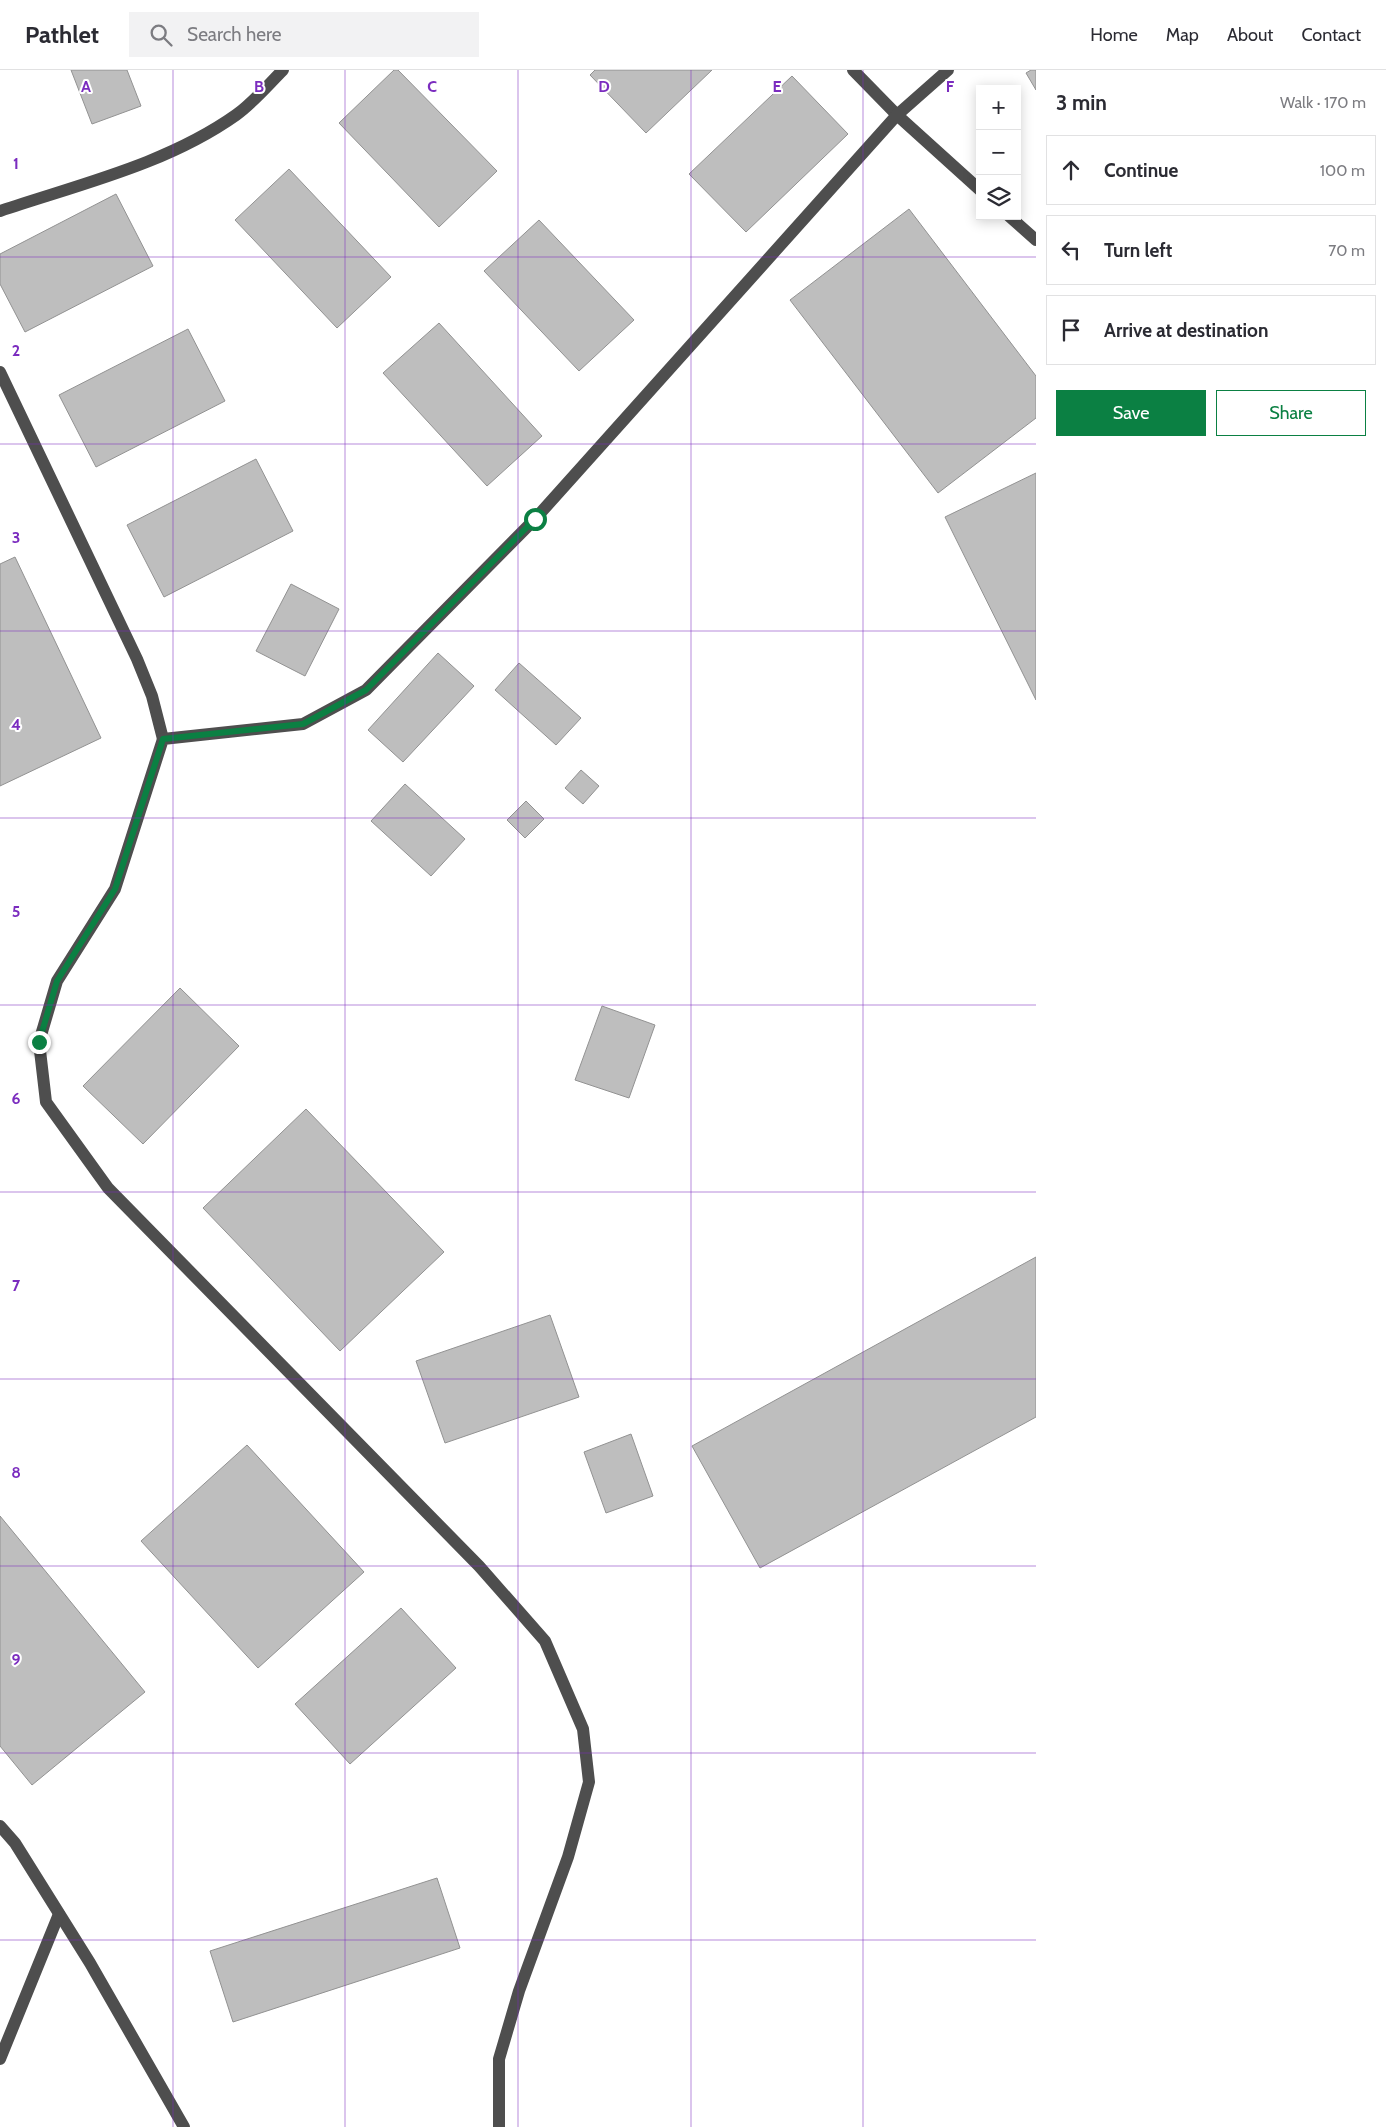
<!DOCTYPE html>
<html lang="en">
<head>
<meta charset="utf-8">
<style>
  body { margin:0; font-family:Cabin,sans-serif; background:#f2f2f3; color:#2b2b33 }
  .controls { position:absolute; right:15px; top:15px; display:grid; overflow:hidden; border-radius:0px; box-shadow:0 2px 12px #0003 }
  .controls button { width:45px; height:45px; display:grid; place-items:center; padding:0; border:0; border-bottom:1px solid #e1e1e2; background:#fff; color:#2b2b33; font:25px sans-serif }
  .stop { position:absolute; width:15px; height:15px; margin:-11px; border:4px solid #0b8043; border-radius:50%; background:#fff }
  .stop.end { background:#0b8043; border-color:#fff; box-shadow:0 1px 5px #0008 }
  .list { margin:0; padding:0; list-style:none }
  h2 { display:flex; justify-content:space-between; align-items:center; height:65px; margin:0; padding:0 20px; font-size:21px }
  h2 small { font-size:16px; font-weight:400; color:#7c7c81 }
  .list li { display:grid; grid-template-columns:32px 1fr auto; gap:15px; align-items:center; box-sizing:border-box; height:70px; margin:0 10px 10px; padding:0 10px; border:1px solid #e1e1e2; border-radius:0px }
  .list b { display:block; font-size:19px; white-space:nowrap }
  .list em { font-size:16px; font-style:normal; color:#7c7c81 }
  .actions { display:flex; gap:10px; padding:15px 20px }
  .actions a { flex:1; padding:11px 0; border:1px solid #0b8043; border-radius:0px; text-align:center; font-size:18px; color:#0b8043 }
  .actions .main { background:#0b8043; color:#fff }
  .icon { flex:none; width:28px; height:28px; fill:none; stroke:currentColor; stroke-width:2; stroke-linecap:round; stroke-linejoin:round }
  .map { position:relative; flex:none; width:1036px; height:2057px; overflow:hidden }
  header { display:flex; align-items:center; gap:30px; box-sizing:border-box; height:70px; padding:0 25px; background:#fff; border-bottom:1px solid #e1e1e2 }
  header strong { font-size:24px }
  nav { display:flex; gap:28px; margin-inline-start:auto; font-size:18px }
  .search { width:350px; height:45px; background:#f2f2f3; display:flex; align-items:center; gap:12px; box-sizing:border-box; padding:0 18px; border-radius:0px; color:#7c7c81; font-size:19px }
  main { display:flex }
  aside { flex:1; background:#fff }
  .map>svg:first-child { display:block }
  .building { fill:#bebebe; stroke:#929292 }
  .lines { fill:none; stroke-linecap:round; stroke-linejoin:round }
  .minor { stroke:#4e4e4e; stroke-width:12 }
  .route { stroke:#0b8043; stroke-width:6 }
  .grid { fill:none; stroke:#7b2cbf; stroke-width:1; stroke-opacity:0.55 }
  .grid-label { font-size:16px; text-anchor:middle; font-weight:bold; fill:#7b2cbf; stroke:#fff; stroke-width:4; stroke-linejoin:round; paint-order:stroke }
</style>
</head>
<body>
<header>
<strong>Pathlet</strong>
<div class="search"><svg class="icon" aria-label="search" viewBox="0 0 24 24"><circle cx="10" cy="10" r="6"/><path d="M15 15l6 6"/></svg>Search here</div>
<nav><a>Home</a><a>Map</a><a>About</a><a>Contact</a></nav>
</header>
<main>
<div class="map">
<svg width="1036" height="2057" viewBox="0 0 1036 2057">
  <rect width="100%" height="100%" fill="#fff"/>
  <g class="building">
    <polygon points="71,0 127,0 141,36 92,54"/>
    <polygon points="394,0 398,0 497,101 439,157 339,53"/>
    <polygon points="595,0 712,0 646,63 590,5"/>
    <polygon points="1031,0 1036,0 1036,20 1026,3"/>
    <polygon points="792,6 848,64 746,162 689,104"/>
    <polygon points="289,99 391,207 337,258 235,150"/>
    <polygon points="116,124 153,196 25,262 0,214 0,184"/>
    <polygon points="909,139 1036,306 1036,348 938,423 790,230"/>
    <polygon points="539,150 634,250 579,301 484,201"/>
    <polygon points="439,253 542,366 487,416 383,303"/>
    <polygon points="188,259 225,331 96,397 59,325"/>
    <polygon points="256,389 293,461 164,527 127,455"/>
    <polygon points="1036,403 1036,630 945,447"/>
    <polygon points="15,487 101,668 0,716 0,494"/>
    <polygon points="291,514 339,539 305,606 256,581"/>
    <polygon points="438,583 474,616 403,692 368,660"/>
    <polygon points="519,593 581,648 556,675 495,620"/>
    <polygon points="581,700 599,716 583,734 565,718"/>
    <polygon points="405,714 465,769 431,806 371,751"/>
    <polygon points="526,731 544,749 525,768 507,750"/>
    <polygon points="180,918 239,976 143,1074 83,1016"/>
    <polygon points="602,936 655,955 629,1028 575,1010"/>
    <polygon points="306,1039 444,1182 340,1281 203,1138"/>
    <polygon points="1036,1187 1036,1347 760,1498 692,1376"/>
    <polygon points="550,1245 579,1327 445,1373 416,1291"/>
    <polygon points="631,1364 653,1426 606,1443 584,1382"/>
    <polygon points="247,1375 364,1502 258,1598 141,1471"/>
    <polygon points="0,1446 145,1622 32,1715 0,1676"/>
    <polygon points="401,1538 456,1598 350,1694 295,1634"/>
    <polygon points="437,1808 460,1878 233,1952 210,1881"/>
  </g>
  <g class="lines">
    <g class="minor">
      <polyline points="853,0 897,45 980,120"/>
      <path d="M0,141C80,114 167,94 236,45C253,33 268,15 283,0"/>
      <polyline points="1009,146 1036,170"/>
      <polyline points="0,302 137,589 152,626 163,669"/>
      <polyline points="0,1756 15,1773 90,1893 184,2057"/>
      <polyline points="0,1989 59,1844"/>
      <polyline points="499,2057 499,1989 519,1921 568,1787 589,1712 583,1659 545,1571 479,1496 108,1118 46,1032 39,972 57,911 115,819 163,669 303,654 366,620 535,449 897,45 948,0"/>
    </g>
  </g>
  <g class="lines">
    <polyline class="route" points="39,972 57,911 115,819 163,669 303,654 366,620 535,449"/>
  </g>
  <path class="grid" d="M173,0V2057M345,0V2057M518,0V2057M691,0V2057M863,0V2057M0,187H1036M0,374H1036M0,561H1036M0,748H1036M0,935H1036M0,1122H1036M0,1309H1036M0,1496H1036M0,1683H1036M0,1870H1036"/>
  <g class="grid-label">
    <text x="86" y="22">A</text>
    <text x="259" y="22">B</text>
    <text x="432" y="22">C</text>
    <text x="604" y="22">D</text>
    <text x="777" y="22">E</text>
    <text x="950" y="22">F</text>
    <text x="16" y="99">1</text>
    <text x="16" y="286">2</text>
    <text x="16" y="473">3</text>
    <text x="16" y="660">4</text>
    <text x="16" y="847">5</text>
    <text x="16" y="1034">6</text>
    <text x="16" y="1221">7</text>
    <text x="16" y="1408">8</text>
    <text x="16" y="1595">9</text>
  </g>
</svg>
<div class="controls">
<button>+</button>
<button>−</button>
<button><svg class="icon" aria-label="layers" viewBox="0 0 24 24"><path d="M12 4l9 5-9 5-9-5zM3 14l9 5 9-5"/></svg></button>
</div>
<div class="stop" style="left:535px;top:449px"></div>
<div class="stop end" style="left:39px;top:972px"></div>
</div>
<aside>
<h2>3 min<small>Walk · 170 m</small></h2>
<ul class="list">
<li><svg class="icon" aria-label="ahead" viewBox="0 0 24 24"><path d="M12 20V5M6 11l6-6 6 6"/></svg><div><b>Continue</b></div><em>100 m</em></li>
<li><svg class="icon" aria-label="left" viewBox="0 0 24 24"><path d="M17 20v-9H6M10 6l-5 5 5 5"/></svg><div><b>Turn left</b></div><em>70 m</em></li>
<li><svg class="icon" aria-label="arrive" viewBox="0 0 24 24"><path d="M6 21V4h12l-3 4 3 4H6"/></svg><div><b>Arrive at destination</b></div></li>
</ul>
<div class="actions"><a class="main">Save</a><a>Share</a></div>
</aside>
</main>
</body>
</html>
